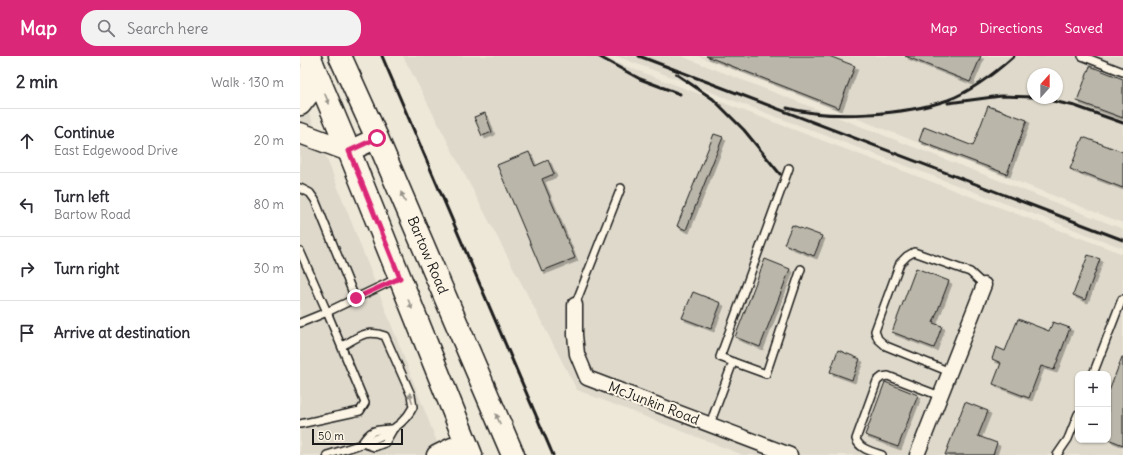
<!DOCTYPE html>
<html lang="en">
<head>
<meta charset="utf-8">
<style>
  body { margin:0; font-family:Delius,sans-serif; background:#f2f2f3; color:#2b2b33 }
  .controls { position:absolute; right:12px; bottom:12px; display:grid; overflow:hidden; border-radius:8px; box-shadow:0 1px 3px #0004 }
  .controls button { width:36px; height:36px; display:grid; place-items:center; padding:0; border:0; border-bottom:1px solid #e1e1e2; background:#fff; color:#2b2b33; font:20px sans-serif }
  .compass { position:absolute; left:727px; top:12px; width:36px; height:36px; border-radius:50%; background:#fff; box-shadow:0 1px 3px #0004; rotate:21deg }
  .scale { position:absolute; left:12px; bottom:10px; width:91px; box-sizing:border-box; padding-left:4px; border:2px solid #1c1c1c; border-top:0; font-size:11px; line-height:14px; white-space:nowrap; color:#1c1c1c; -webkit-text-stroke:3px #fcf5e5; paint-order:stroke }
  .stop { position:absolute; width:12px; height:12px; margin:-9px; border:3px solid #db2777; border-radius:50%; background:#fff }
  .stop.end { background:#db2777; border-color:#fff; box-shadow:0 1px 4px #0008 }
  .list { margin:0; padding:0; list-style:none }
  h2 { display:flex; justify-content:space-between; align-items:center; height:52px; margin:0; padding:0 16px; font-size:17px }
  h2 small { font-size:13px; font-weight:400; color:#7c7c81 }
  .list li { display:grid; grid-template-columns:26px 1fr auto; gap:12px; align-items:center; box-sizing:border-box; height:64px; padding:0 16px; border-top:1px solid #e1e1e2 }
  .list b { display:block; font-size:15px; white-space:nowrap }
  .list p { margin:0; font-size:13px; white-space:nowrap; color:#7c7c81 }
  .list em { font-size:13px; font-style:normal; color:#7c7c81 }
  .icon { flex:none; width:22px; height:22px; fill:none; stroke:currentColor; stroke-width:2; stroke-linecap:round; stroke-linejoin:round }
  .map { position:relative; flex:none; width:823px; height:399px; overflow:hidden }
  header { display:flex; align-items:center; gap:24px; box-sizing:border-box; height:56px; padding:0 20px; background:#db2777; color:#fff }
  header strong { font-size:19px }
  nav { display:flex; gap:22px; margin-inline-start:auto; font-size:14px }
  .search { width:280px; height:36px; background:#f2f2f3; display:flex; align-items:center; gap:10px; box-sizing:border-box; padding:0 14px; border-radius:16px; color:#7c7c81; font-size:15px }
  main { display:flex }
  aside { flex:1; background:#fff }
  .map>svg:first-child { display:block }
  .built { fill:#ded9cb; fill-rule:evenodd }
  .building { fill:#bab6aa; stroke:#1c1c1c; filter:url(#shadow) }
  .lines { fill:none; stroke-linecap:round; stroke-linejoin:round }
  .service-casing { stroke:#1c1c1c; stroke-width:10 }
  .minor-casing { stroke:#1c1c1c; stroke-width:17 }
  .tertiary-casing { stroke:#1c1c1c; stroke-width:21 }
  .secondary-casing { stroke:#1c1c1c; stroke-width:23 }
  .primary-casing { stroke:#1c1c1c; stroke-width:25 }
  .service { stroke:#fcf5e5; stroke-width:7 }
  .minor { stroke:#fcf5e5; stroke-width:14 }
  .tertiary { stroke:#fcf5e5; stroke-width:18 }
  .secondary { stroke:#fcf5e5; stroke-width:20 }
  .primary { stroke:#fcf5e5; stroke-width:22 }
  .rail { stroke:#1c1c1c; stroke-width:3 }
  .oneway { fill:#97938b }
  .route { stroke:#db2777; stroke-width:5 }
  .labels { text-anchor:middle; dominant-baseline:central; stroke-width:4; stroke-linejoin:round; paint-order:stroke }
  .street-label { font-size:14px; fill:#1c1c1c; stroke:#fcf5e5 }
</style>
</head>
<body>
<header>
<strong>Map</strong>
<div class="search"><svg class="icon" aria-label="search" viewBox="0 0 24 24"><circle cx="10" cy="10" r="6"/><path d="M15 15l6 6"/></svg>Search here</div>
<nav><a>Map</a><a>Directions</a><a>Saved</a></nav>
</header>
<main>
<aside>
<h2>2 min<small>Walk · 130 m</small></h2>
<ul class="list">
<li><svg class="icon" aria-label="ahead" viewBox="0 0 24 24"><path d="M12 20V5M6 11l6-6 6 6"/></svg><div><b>Continue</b><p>East Edgewood Drive</p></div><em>20 m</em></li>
<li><svg class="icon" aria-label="left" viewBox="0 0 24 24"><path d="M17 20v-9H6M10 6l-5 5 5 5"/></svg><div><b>Turn left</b><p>Bartow Road</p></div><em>80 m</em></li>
<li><svg class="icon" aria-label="right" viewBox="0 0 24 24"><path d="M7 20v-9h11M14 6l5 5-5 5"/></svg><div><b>Turn right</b></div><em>30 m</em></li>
<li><svg class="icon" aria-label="arrive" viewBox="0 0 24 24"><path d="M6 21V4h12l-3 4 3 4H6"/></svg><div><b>Arrive at destination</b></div></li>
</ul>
</aside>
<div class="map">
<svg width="823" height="399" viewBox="0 0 823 399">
  <defs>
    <filter id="shadow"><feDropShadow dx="3" dy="3" stdDeviation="0" flood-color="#0004"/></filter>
  </defs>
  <rect width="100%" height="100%" fill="#eee8d9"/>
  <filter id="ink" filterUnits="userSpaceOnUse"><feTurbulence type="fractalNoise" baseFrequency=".025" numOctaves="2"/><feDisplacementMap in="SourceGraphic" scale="8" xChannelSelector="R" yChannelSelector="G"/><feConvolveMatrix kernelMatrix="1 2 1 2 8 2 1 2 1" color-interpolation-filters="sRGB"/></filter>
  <g filter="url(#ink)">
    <g class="built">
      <path d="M103,0H299L823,198V399H443L277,334ZM778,318H808V384H778Z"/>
      <polygon points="316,0 381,0 823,173 823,192"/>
      <path d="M398,0H823V167ZM733,18H757V42H733Z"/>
      <polygon points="0,34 142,399 0,399"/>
    </g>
    <g class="building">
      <polygon points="406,0 529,0 555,10 539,52"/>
      <polygon points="605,0 681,0 670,26"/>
      <polygon points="790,10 823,23 823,62 777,45"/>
      <polygon points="688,50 727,64 707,118 619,85 624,71 673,90"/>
      <polygon points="185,57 192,76 182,80 174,61"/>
      <polygon points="414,78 423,81 386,174 377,170"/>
      <polygon points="783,81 823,96 823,132 784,117 783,118 770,113"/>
      <polygon points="229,96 235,110 248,104 254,118 242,123 275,202 242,215 197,109"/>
      <polygon points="492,169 522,180 514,200 484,188"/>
      <polygon points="788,199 800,203 785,244 773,239"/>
      <polygon points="465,203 490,213 460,291 435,281"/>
      <polygon points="616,212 649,225 633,267 642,270 634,292 592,276"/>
      <polygon points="393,236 421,247 411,273 382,262"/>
      <polygon points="718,263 749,275 753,266 770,272 754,314 741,310 729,342 693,328 701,307 692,303 696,291 705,295"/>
      <polygon points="538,294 560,303 552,324 530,316"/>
      <polygon points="822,301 823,301 823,389 808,383 808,338"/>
      <polygon points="585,326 618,339 598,391 565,379"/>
      <polygon points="665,346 688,355 678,380 697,387 693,399 645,399"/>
    </g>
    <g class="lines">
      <defs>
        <g id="service">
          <polyline points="782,0 823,16"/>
          <polyline points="0,132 10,137 15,144 55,242"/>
          <polyline points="0,195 27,256 98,222"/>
          <polyline points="275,249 321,132"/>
          <polyline points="0,267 27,256 65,347 60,355 0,368"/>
          <polyline points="433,306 466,318 501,213"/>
          <polyline points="650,316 586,290 578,283 575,275 600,207 607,200 614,196 670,216 684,229"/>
          <polyline points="793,318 822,243"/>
          <polyline points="410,368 433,306 420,301 489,112"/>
          <polyline points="62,387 74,391 85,387 92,375"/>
          <path d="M62,387C71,373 75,374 91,373"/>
          <path d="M27,399C57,389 98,381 113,351L111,339L85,280C65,273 59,281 42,290"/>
          <path d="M582,399C573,396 559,393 556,383L577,325L582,321L588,320L640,340"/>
          <polyline points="757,399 768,383 778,358"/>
        </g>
        <g id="minor">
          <polyline points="275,249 275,279 277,298 287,322 490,399"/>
          <polyline points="617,399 684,229"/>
        </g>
        <polyline id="tertiary" points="136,399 152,391 168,392"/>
        <polyline id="secondary" points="0,77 49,95 77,82"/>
        <g id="primary">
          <polyline points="9,0 49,95 171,399"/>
          <polyline points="40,0 77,82 213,399"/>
          <polyline points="0,48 7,39 12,7"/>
        </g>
      </defs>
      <use href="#service" class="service-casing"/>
      <use href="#minor" class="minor-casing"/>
      <use href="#tertiary" class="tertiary-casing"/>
      <use href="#secondary" class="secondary-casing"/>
      <use href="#primary" class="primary-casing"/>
      <use href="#service" class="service"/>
      <use href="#minor" class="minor"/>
      <use href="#tertiary" class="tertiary"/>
      <use href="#secondary" class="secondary"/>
      <use href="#primary" class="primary"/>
      <g class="rail">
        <polyline points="82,0 253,399"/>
        <polyline points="298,0 340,23 380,38"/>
        <polyline points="339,0 823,184"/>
        <polyline points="376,18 413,43 444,74 480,118"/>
        <polyline points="739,42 775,50 823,67"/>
        <polyline points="648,47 701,40 733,41"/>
        <path d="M487,52C531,64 605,59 648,44C672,35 695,17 714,0"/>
      </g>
    </g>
    <defs><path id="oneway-solid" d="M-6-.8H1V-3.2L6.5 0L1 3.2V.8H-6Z"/></defs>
    <g class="oneway">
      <use href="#oneway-solid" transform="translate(27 43) rotate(67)"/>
      <use href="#oneway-solid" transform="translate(103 141) rotate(-113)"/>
      <use href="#oneway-solid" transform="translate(110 248) rotate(68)"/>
      <use href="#oneway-solid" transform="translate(111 342) rotate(-105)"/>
      <use href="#oneway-solid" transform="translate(198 363) rotate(-113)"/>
    </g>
  </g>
  <g class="lines" filter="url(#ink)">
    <polyline class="route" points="56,242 100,222 49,95 77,82"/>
  </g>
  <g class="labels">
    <g class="street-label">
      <text transform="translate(128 199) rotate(67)">Bartow Road</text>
      <text transform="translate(354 347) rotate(21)">McJunkin Road</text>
    </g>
  </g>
</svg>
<div class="controls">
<button>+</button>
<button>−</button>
</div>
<svg class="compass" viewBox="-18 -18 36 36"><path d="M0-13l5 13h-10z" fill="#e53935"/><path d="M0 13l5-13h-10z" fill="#7c7c81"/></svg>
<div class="scale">50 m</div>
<div class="stop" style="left:77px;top:82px"></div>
<div class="stop end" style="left:56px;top:242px"></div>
</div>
</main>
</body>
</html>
